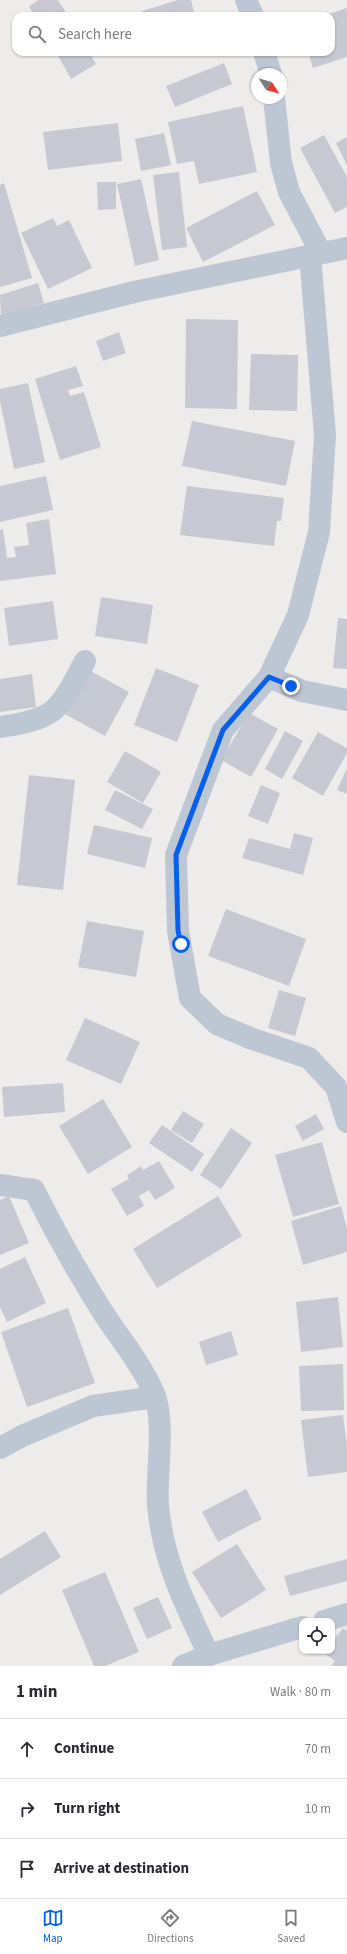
<!DOCTYPE html>
<html lang="en">
<head>
<meta charset="utf-8">
<style>
  body { margin:0; font-family:"Source Sans 3",sans-serif; background:#f7f7f7; color:#2b2b33 }
  .controls { position:absolute; right:12px; bottom:12px; display:grid; overflow:hidden; border-radius:8px; box-shadow:0 1px 3px #0004 }
  .controls button { width:36px; height:36px; display:grid; place-items:center; padding:0; border:0; border-bottom:1px solid #e1e1e2; background:#fff; color:#2b2b33; font:20px sans-serif }
  .compass { position:absolute; left:251px; top:68px; width:36px; height:36px; border-radius:50%; background:#fff; box-shadow:0 1px 3px #0004; rotate:126deg }
  .stop { position:absolute; width:12px; height:12px; margin:-9px; border:3px solid #0660ed; border-radius:50%; background:#fff }
  .stop.end { background:#0660ed; border-color:#fff; box-shadow:0 1px 4px #0008 }
  .list { margin:0; padding:0; list-style:none }
  h2 { display:flex; justify-content:space-between; align-items:center; height:52px; margin:0; padding:0 16px; font-size:17px }
  h2 small { font-size:13px; font-weight:400; color:#7c7c81 }
  .list li { display:grid; grid-template-columns:26px 1fr auto; gap:12px; align-items:center; box-sizing:border-box; height:60px; padding:0 16px; border-top:1px solid #e1e1e2 }
  .list b { display:block; font-size:15px; white-space:nowrap }
  .list em { font-size:13px; font-style:normal; color:#7c7c81 }
  .icon { flex:none; width:22px; height:22px; fill:none; stroke:currentColor; stroke-width:2; stroke-linecap:round; stroke-linejoin:round }
  .map { position:relative; flex:none; width:347px; height:1666px; overflow:hidden }
  .search { position:absolute; background:#fff; box-shadow:0 1px 3px #0004; left:12px; right:12px; top:12px; height:44px; display:flex; align-items:center; gap:10px; box-sizing:border-box; padding:0 14px; border-radius:12px; color:#7c7c81; font-size:15px }
  .sheet { height:232px; background:#fff }
  nav { display:flex; justify-content:space-around; align-items:center; box-sizing:border-box; height:56px; border-top:1px solid #e1e1e2; background:#fff; font-size:11px; color:#7c7c81 }
  nav a { display:grid; justify-items:center; gap:2px }
  nav .on { color:#0660ed }
  .map>svg:first-child { display:block }
  .building { fill:#c6c9d2 }
  .lines { fill:none; stroke-linecap:round; stroke-linejoin:round }
  .minor { stroke:#bcc7d3; stroke-width:22 }
  .route { stroke:#0660ed; stroke-width:5 }
</style>
</head>
<body>
<div class="map">
<svg width="347" height="1666" viewBox="0 0 347 1666">
  <rect width="100%" height="100%" fill="#eeebeb"/>
  <g class="building">
    <polygon points="39,0 58,0 68,16 34,16 29,6"/>
    <polygon points="178,0 191,0 195,16 126,16"/>
    <polygon points="347,8 347,57 313,68 308,52 331,52 331,16 323,16"/>
    <polygon points="56,52 89,52 96,64 71,79"/>
    <polygon points="224,63 232,84 175,107 166,86"/>
    <polygon points="243,106 257,172 199,184 194,161 177,164 168,122"/>
    <polygon points="118,123 122,161 48,170 43,132"/>
    <polygon points="164,133 171,165 141,171 135,139"/>
    <polygon points="324,135 347,177 347,207 335,213 300,148"/>
    <polygon points="347,137 347,165 336,143"/>
    <polygon points="179,172 187,247 162,250 153,175"/>
    <polygon points="141,179 159,260 135,266 117,184"/>
    <polygon points="97,182 116,182 116,209 98,210"/>
    <polygon points="4,183 32,278 0,287 0,185"/>
    <polygon points="257,191 275,225 203,262 186,228"/>
    <polygon points="53,218 57,226 69,220 92,268 48,289 21,233"/>
    <polygon points="38,283 44,303 1,316 0,295"/>
    <polygon points="186,319 238,320 237,409 185,408"/>
    <polygon points="119,332 126,353 103,361 96,341"/>
    <polygon points="251,354 298,355 297,411 249,410"/>
    <polygon points="76,366 83,386 68,390 70,396 84,392 101,447 60,460 35,379"/>
    <polygon points="28,383 45,462 14,469 0,401 0,389"/>
    <polygon points="192,421 295,441 286,486 182,466"/>
    <polygon points="46,476 53,510 0,522 0,486"/>
    <polygon points="187,486 284,498 281,521 277,521 274,546 180,535"/>
    <polygon points="49,519 56,574 0,581 0,530 3,529 7,558 16,557 14,547 29,545 26,523"/>
    <polygon points="101,597 153,605 147,644 95,636"/>
    <polygon points="53,601 58,639 9,646 4,608"/>
    <polygon points="338,618 347,619 347,669 333,668"/>
    <polygon points="156,668 199,685 177,742 134,725"/>
    <polygon points="87,669 129,692 105,736 63,713"/>
    <polygon points="32,674 36,707 0,712 0,679"/>
    <polygon points="249,713 278,729 251,777 221,760"/>
    <polygon points="285,731 303,741 282,779 265,769"/>
    <polygon points="318,732 347,748 347,753 323,796 292,778"/>
    <polygon points="125,751 161,772 143,803 107,782"/>
    <polygon points="347,768 347,794 337,790"/>
    <polygon points="29,775 75,780 63,890 17,885"/>
    <polygon points="261,785 280,793 268,824 248,816"/>
    <polygon points="115,790 153,809 142,829 105,810"/>
    <polygon points="94,825 152,838 145,868 87,854"/>
    <polygon points="294,833 313,838 303,875 242,858 249,838 290,849"/>
    <polygon points="226,909 306,939 289,986 208,956"/>
    <polygon points="87,921 144,931 136,977 78,967"/>
    <polygon points="279,990 306,998 295,1036 268,1028"/>
    <polygon points="85,1018 140,1042 121,1084 66,1060"/>
    <polygon points="63,1083 65,1112 4,1117 2,1087"/>
    <polygon points="103,1099 132,1147 88,1174 59,1126"/>
    <polygon points="183,1111 204,1124 192,1143 171,1130"/>
    <polygon points="316,1114 324,1129 303,1141 295,1126"/>
    <polygon points="162,1125 204,1154 192,1172 149,1143"/>
    <polygon points="231,1128 252,1143 221,1189 200,1175"/>
    <polygon points="322,1142 339,1204 293,1217 275,1155"/>
    <polygon points="159,1161 175,1188 155,1200 149,1190 139,1196 144,1206 127,1216 111,1189 129,1179 127,1175 141,1166 143,1170"/>
    <polygon points="9,1196 29,1243 0,1255 0,1200"/>
    <polygon points="218,1196 242,1236 157,1288 133,1249"/>
    <polygon points="341,1206 347,1229 347,1252 303,1265 291,1221"/>
    <polygon points="25,1257 46,1303 7,1322 0,1307 0,1269"/>
    <polygon points="338,1297 343,1347 301,1352 296,1302"/>
    <polygon points="68,1308 95,1383 27,1407 1,1332"/>
    <polygon points="231,1331 238,1355 206,1365 199,1342"/>
    <polygon points="343,1364 344,1410 301,1411 299,1366"/>
    <polygon points="343,1415 347,1447 347,1472 308,1477 301,1420"/>
    <polygon points="246,1489 262,1519 218,1542 202,1512"/>
    <polygon points="45,1531 61,1557 0,1595 0,1559"/>
    <polygon points="237,1544 266,1590 221,1618 192,1572"/>
    <polygon points="347,1559 347,1581 290,1596 284,1576"/>
    <polygon points="105,1572 139,1652 105,1666 94,1666 62,1590"/>
    <polygon points="158,1597 172,1628 147,1639 133,1608"/>
    <polygon points="343,1628 347,1631 347,1666 331,1666 335,1661 324,1653 325,1651 332,1651 332,1642"/>
  </g>
  <g class="lines">
    <g class="minor">
      <polyline points="246,0 253,16"/>
      <polyline points="264,52 271,74"/>
      <polyline points="274,98 281,163 289,192 321,253"/>
      <polyline points="310,255 325,435 319,532 298,615 269,677 223,730 176,855 178,931 190,998 217,1024 250,1038 309,1058 336,1087 347,1122"/>
      <polyline points="0,326 134,292 347,248"/>
      <polyline points="269,677 302,691 347,700"/>
      <path d="M0,727C14,725 36,721 48,714C64,705 76,677 85,661"/>
      <path d="M0,1185L34,1190C56,1234 78,1273 104,1314C121,1340 143,1366 155,1396C165,1425 156,1473 158,1504C162,1559 186,1607 209,1655"/>
      <polyline points="0,1448 22,1436 93,1406 155,1397"/>
      <polyline points="324,1621 347,1614"/>
      <polyline points="183,1666 209,1655 302,1627"/>
    </g>
  </g>
  <g class="lines">
    <polyline class="route" points="181,944 178,931 176,855 223,730 269,677 291,686"/>
  </g>
</svg>
<div class="controls">
<button><svg class="icon" aria-label="locate" viewBox="0 0 24 24"><circle cx="12" cy="12" r="6"/><path d="M12 2v4M12 18v4M2 12h4M18 12h4"/></svg></button>
</div>
<svg class="compass" viewBox="-18 -18 36 36"><path d="M0-13l5 13h-10z" fill="#e53935"/><path d="M0 13l5-13h-10z" fill="#7c7c81"/></svg>
<div class="stop" style="left:181px;top:944px"></div>
<div class="stop end" style="left:291px;top:686px"></div>
<div class="search"><svg class="icon" aria-label="search" viewBox="0 0 24 24"><circle cx="10" cy="10" r="6"/><path d="M15 15l6 6"/></svg>Search here</div>
</div>
<section class="sheet">
<h2>1 min<small>Walk · 80 m</small></h2>
<ul class="list">
<li><svg class="icon" aria-label="ahead" viewBox="0 0 24 24"><path d="M12 20V5M6 11l6-6 6 6"/></svg><div><b>Continue</b></div><em>70 m</em></li>
<li><svg class="icon" aria-label="right" viewBox="0 0 24 24"><path d="M7 20v-9h11M14 6l5 5-5 5"/></svg><div><b>Turn right</b></div><em>10 m</em></li>
<li><svg class="icon" aria-label="arrive" viewBox="0 0 24 24"><path d="M6 21V4h12l-3 4 3 4H6"/></svg><div><b>Arrive at destination</b></div></li>
</ul>
</section>
<nav>
<a class="on"><svg class="icon" aria-label="map" viewBox="0 0 24 24"><path d="M3 6l6-2 6 2 6-2v14l-6 2-6-2-6 2zM9 4v14M15 6v14"/></svg>Map</a>
<a><svg class="icon" aria-label="directions" viewBox="0 0 24 24"><path d="M12 3l9 9-9 9-9-9zM9 14v-3h6M13 9l2 2-2 2"/></svg>Directions</a>
<a><svg class="icon" aria-label="saved" viewBox="0 0 24 24"><path d="M7 4h10v16l-5-4-5 4z"/></svg>Saved</a>
</nav>
</body>
</html>
